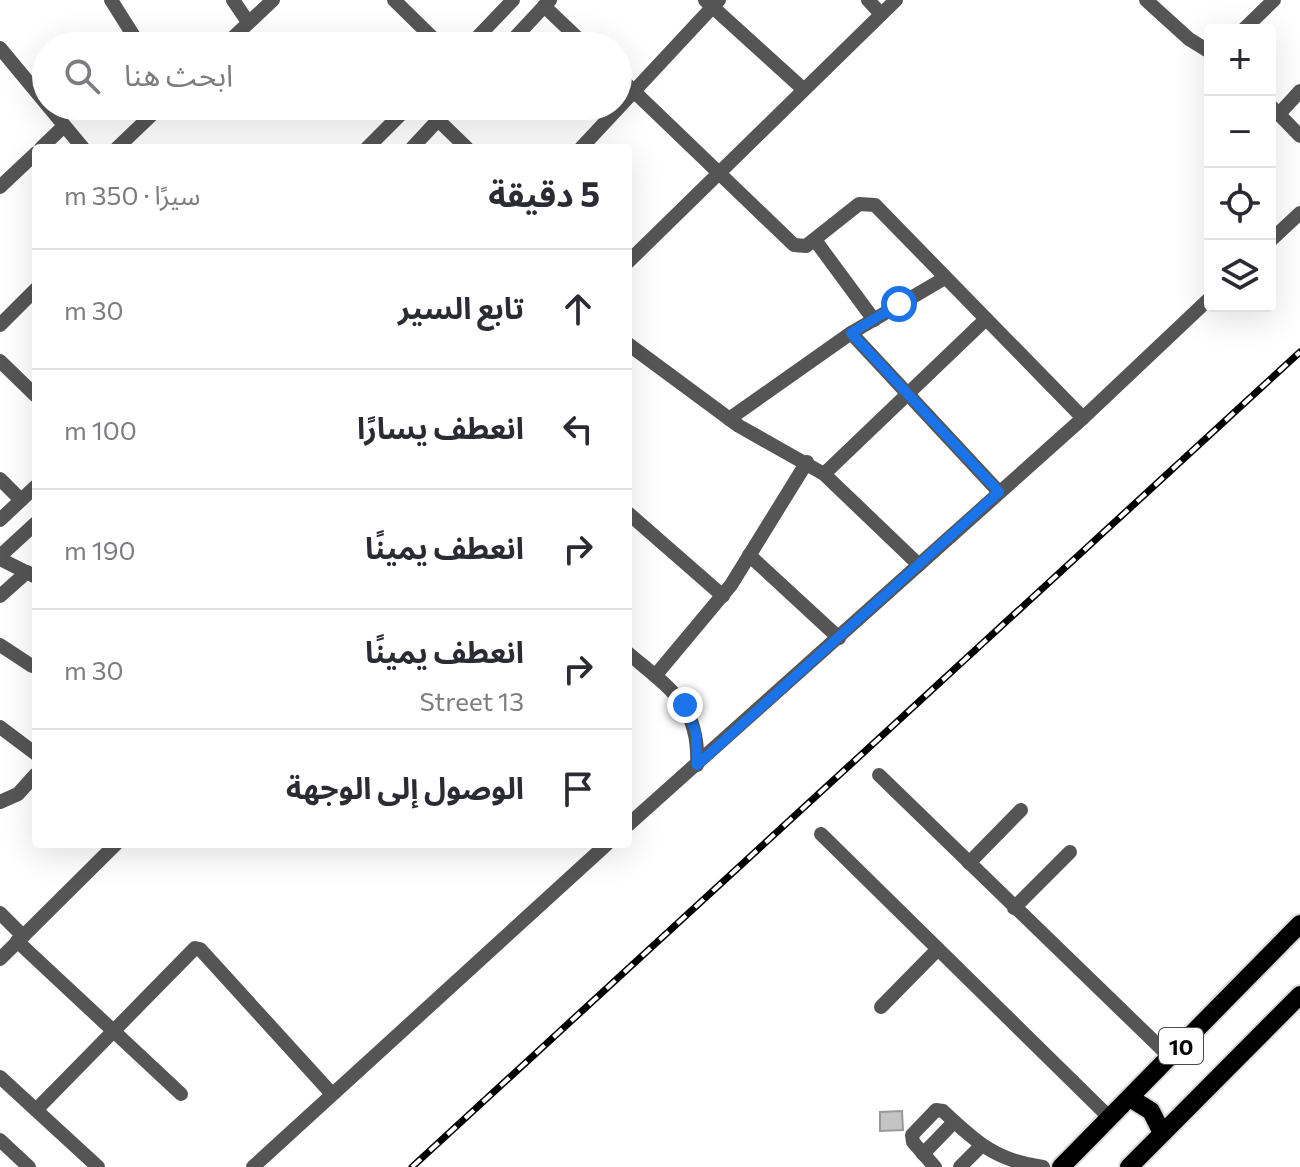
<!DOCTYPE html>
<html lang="ar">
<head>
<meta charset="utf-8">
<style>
  body { margin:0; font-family:Commissioner,"Noto Sans Arabic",sans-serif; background:#f7f7f7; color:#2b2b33; direction:rtl }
  .controls { position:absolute; right:24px; top:24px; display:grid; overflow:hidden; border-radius:8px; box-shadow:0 8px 32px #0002 }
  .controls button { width:72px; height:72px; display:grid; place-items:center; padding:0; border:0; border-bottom:2px solid #e1e1e2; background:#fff; color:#2b2b33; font:40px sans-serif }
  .stop { position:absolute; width:24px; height:24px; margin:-18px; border:6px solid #1a73e8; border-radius:50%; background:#fff }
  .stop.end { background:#1a73e8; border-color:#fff; box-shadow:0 2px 8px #0008 }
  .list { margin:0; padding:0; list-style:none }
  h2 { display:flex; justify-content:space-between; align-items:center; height:104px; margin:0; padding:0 32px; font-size:34px }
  h2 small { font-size:26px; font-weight:400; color:#7c7c81 }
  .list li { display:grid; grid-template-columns:52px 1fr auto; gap:24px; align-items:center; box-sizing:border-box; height:120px; padding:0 32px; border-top:2px solid #e1e1e2 }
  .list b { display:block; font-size:30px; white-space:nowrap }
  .list p { margin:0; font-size:26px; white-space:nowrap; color:#7c7c81 }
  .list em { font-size:26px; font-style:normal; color:#7c7c81 }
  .icon { flex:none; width:44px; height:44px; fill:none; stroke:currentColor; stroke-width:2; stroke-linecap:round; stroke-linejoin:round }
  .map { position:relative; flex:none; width:1300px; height:1167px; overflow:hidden; direction:ltr }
  .search { position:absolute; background:#fff; box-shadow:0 8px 32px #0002; left:32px; top:32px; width:600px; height:88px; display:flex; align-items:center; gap:20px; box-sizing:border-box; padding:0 28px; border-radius:44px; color:#7c7c81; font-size:30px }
  .panel { position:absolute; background:#fff; box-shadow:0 8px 32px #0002; left:32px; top:144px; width:600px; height:704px; border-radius:8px; direction:rtl }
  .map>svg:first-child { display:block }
  .building { fill:#c4c4c4; stroke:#999; stroke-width:2 }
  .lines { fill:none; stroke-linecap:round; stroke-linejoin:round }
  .major-casing { stroke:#dbdbdb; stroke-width:22 }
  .minor { stroke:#555; stroke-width:14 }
  .major { stroke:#000; stroke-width:18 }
  .rail-casing { stroke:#000; stroke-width:7 }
  .rail { stroke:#fff; stroke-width:4; stroke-dasharray:12; stroke-linecap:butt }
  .route { stroke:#1a73e8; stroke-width:10 }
  .labels { text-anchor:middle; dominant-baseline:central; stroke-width:7; stroke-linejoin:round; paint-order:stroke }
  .shield { fill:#fff; stroke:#4c4c4c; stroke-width:2 }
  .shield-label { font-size:22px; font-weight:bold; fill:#000 }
</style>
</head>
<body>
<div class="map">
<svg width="1300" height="1167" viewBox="0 0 1300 1167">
  <rect width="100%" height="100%" fill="#fff"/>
  <polygon class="building" points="902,1111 903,1130 880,1131 880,1112"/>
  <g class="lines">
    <defs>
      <g id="major">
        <polyline points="1130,1098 1151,1111 1162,1133"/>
        <polyline points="1061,1167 1300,924"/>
        <polyline points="1129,1167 1300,995"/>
      </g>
    </defs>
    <use href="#major" class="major-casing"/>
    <g class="minor">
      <polyline points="111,0 140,46"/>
      <polyline points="233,0 248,22"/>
      <polyline points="394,0 441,46"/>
      <polyline points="705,0 802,88"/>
      <polyline points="868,0 881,14"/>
      <polyline points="1146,0 1189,39 1210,52"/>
      <polyline points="544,6 586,46"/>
      <polyline points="1243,30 1274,0"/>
      <polyline points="224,46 273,0"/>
      <polyline points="469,46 513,0"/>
      <polyline points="507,46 550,0"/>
      <polyline points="0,48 83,148"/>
      <polyline points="618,76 794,245 806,246 859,204 875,205 1083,418"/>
      <polyline points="1270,105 1300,136"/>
      <polyline points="1279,114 1300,91"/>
      <polyline points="438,120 467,148"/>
      <polyline points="41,148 63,127"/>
      <polyline points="117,148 161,106"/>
      <polyline points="367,148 409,106"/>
      <polyline points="412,148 451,106"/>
      <polyline points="581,148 719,0"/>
      <polyline points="0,187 36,153"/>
      <polyline points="815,240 874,320"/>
      <polyline points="1270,241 1300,213"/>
      <polyline points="628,262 896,0"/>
      <polyline points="0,325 36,289"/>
      <polyline points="851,333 999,492"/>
      <polyline points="628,344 739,426 824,474 919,565"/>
      <polyline points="0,361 36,396"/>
      <polyline points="729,419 851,333 945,278"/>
      <polyline points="824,474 986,319"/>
      <polyline points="0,479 21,500"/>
      <polyline points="628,513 723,596"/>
      <polyline points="0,520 36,486"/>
      <polyline points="749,555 839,638"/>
      <polyline points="0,556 36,523"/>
      <polyline points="0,559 36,577"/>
      <polyline points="0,596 27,572"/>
      <polyline points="0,645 32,666"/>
      <path d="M628,653C669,688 700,705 697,765"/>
      <polyline points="655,676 731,585 807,462"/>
      <polyline points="0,727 36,754"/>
      <polyline points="879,775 1170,1057"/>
      <polyline points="0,802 18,794 36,774"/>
      <polyline points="628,825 1083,418 1210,298"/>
      <polyline points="821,834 1110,1118"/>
      <polyline points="969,863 1021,810"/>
      <polyline points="1014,908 1070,852"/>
      <polyline points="0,913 22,935"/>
      <polyline points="17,941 181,1094"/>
      <polyline points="0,959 116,844"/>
      <polyline points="881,1007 938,949"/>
      <polyline points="0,1077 98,1167"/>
      <polyline points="36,1110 195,948 200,949 332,1094"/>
      <polyline points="0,1140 29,1167"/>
      <polyline points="923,1154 954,1122"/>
      <polyline points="253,1167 607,844"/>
      <path d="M935,1167L913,1142L912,1135L936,1110L943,1111C976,1142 996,1161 1043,1167"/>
      <polyline points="960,1167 980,1147"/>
    </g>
    <use href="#major" class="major"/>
    <defs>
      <polyline id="rail" points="412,1167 1300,352"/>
    </defs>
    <use href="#rail" class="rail-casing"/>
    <use href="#rail" class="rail"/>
  </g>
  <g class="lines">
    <polyline class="route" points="685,705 696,733 697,765 999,492 851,333 899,304"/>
  </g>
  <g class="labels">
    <rect class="shield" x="1159" y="1028" width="44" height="36" rx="6"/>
    <g class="shield-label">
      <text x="1181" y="1046">10</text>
    </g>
  </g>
</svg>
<div class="controls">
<button>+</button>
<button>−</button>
<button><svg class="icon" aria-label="locate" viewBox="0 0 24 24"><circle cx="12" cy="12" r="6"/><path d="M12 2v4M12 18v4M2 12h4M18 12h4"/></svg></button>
<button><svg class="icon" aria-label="layers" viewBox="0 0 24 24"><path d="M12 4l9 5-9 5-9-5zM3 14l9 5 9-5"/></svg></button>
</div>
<div class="stop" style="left:899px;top:304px"></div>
<div class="stop end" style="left:685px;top:705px"></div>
<div class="search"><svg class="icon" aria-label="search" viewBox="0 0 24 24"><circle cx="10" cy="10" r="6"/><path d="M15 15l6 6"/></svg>ابحث هنا</div>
<section class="panel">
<h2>5 دقيقة<small>سيرًا · 350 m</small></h2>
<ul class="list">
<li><svg class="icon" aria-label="ahead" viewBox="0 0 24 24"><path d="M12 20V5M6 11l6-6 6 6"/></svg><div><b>تابع السير</b></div><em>30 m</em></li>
<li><svg class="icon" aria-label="left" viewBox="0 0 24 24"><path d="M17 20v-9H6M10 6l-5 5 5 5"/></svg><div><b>انعطف يسارًا</b></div><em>100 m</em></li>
<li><svg class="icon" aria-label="right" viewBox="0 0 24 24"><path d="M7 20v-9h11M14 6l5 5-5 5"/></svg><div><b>انعطف يمينًا</b></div><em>190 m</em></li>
<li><svg class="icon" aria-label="right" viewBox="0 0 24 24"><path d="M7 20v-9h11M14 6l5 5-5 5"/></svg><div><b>انعطف يمينًا</b><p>Street 13</p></div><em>30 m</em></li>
<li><svg class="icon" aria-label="arrive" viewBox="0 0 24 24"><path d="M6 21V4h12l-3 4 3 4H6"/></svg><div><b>الوصول إلى الوجهة</b></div></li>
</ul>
</section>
</div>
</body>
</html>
